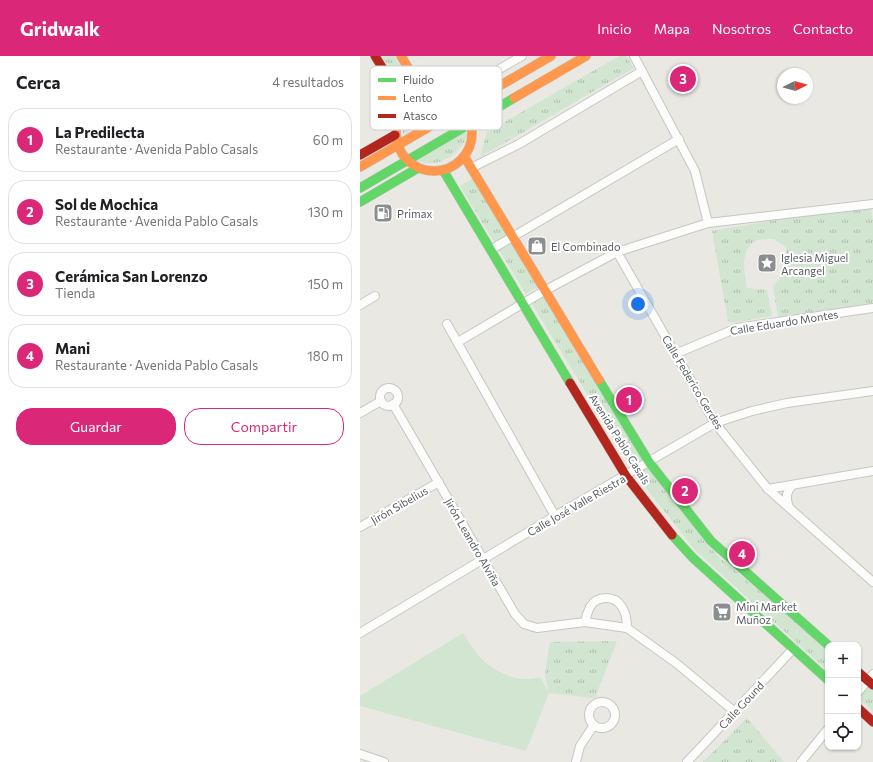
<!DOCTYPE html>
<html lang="es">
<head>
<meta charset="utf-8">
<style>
  body { margin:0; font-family:Commissioner,sans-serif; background:#f6f6f6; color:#202124 }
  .controls { position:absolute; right:12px; bottom:12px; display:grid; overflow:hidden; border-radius:8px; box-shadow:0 1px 3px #0004 }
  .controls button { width:36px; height:36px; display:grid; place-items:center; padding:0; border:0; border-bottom:1px solid #e0e0e0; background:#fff; color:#202124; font:20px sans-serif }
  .compass { position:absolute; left:417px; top:12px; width:36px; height:36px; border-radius:50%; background:#fff; box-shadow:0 1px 3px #0004; rotate:84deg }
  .you { position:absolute; left:278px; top:248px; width:14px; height:14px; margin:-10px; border:3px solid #fff; border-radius:50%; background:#1a73e8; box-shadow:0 0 0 6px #1a73e833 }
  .badge { display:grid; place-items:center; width:26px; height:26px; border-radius:50%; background:#db2777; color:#fff; font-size:13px; font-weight:700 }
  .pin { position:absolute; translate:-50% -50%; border:2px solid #fff; box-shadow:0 1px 4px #0006 }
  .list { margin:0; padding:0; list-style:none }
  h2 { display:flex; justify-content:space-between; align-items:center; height:52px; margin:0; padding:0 16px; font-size:17px }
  h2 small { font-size:13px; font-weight:400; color:#757577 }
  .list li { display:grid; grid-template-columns:26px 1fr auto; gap:12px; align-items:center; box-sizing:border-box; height:64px; margin:0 8px 8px; padding:0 8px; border:1px solid #e0e0e0; border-radius:16px }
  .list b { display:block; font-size:15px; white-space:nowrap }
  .list p { margin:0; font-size:13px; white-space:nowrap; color:#757577 }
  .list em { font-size:13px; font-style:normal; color:#757577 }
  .actions { display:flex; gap:8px; padding:12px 16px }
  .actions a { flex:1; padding:9px 0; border:1px solid #db2777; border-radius:16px; text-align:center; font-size:14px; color:#db2777 }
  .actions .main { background:#db2777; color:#fff }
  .icon { flex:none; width:22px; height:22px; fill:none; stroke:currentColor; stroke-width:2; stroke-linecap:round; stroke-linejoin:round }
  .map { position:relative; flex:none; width:513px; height:706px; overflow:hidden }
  header { display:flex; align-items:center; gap:24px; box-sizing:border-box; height:56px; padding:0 20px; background:#db2777; color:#fff }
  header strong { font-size:19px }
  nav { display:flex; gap:22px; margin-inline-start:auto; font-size:14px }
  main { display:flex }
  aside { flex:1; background:#fff }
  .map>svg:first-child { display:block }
  .grass { fill:url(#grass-tufts) }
  .pitch { fill:#d1e5d1 }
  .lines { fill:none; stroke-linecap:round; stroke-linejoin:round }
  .street-casing { stroke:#c6c6c5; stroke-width:10 }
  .fast-casing { stroke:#c5c5c5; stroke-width:10 }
  .slow-casing { stroke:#c5c5c5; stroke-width:10 }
  .jam-casing { stroke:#c5c5c5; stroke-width:10 }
  .street { stroke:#fcfcfb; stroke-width:8 }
  .fast { stroke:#63d668; stroke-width:9 }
  .slow { stroke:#ff974d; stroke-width:9 }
  .jam { stroke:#b3261e; stroke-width:9 }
  .labels { text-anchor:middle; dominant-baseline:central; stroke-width:4; stroke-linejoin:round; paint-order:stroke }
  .poi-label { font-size:11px; fill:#595c61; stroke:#fff; text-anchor:start }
  .street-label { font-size:11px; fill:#595c61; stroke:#fff }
  .key { fill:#fff; stroke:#cdced0; stroke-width:1 }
  .key-label { font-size:11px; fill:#595c61 }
</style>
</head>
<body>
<header>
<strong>Gridwalk</strong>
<nav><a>Inicio</a><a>Mapa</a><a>Nosotros</a><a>Contacto</a></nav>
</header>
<main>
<aside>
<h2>Cerca<small>4 resultados</small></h2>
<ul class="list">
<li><span class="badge">1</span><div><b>La Predilecta</b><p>Restaurante · Avenida Pablo Casals</p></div><em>60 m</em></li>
<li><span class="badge">2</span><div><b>Sol de Mochica</b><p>Restaurante · Avenida Pablo Casals</p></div><em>130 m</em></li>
<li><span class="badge">3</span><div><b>Cerámica San Lorenzo</b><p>Tienda</p></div><em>150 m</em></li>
<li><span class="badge">4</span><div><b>Mani</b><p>Restaurante · Avenida Pablo Casals</p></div><em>180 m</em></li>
</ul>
<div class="actions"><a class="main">Guardar</a><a>Compartir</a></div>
</aside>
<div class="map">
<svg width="513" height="706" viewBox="0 0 513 706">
  <defs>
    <pattern id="grass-tufts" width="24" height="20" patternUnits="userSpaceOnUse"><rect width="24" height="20" fill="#d1e5d1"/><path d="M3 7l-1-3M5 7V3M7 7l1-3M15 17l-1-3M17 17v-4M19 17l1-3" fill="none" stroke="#adbdad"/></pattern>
  </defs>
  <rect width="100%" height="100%" fill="#e9e8e3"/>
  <g class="grass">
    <polygon points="18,0 34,0 47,22 36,28"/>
    <polygon points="259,0 266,0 274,12 120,101 127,76"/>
    <path d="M71,45H84L93,48L43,79C41,61 56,51 71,45Z"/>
    <path d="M104,73L107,80C99,99 76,114 56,104Z"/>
    <polygon points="113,122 179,230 166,238 100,130"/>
    <path d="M510,148L513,165V249L419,266L413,231L426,213V191L414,183C409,183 403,183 398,184C379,191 384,217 387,232L407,234L412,260L371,267L368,265L352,175Z"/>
    <polygon points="184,240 283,404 272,411 172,248"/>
    <polygon points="288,409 344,485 359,501 468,593 468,615 335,494 274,417"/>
    <polygon points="257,585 235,642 189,637 185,618 190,586"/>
    <polygon points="507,629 513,634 513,656 498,642 498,639"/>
    <polygon points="387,662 424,706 343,706"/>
  </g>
  <path class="pitch" d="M103,577C108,585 114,595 121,602C135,617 161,628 180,621L189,637L166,695L0,650V640Z"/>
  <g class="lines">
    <defs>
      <g id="street">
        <polyline points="274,0 335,115 348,167"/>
        <polyline points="89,42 162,0"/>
        <polyline points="111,112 159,88 282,15"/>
        <polyline points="132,193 319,83"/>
        <polyline points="257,196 355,367 408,433 513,526"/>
        <polyline points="0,249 15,240"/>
        <polyline points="87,268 195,460"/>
        <polyline points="98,286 184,235 257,196 348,167 513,148"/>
        <polyline points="315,298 377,272 513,252"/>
        <circle cx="29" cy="341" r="9"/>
        <polyline points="33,348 155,558 164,568 177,572 225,566 267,572 316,607 375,656"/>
        <polyline points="0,357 21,345"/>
        <polyline points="408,433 513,415"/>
        <path d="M429,451C425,442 426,435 433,429"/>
        <polyline points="0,471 79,426"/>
        <path d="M225,566C226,561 228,555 230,551C237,539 255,539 262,551C266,557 267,565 267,572"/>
        <polyline points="0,577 195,460 355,367 392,355 427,347 513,335"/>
        <polyline points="498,636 513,618"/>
        <circle cx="242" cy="659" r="13"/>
        <polyline points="0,698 24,706"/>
        <polyline points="216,706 220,690 234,669"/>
        <polyline points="327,706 434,592"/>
        <polyline points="441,706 468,673"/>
      </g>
      <g id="fast">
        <polyline points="83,114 210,327"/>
        <polyline points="0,132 154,42"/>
        <polyline points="0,146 58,112"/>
        <polyline points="239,324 289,406 351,485 468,589"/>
        <polyline points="312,479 333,502 468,624"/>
      </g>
      <g id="slow">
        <polyline points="41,0 65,40"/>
        <circle cx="74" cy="77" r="38"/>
        <polyline points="154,42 226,0"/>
        <polyline points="104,100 239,324"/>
        <polyline points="0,111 191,0"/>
      </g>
      <g id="jam">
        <polyline points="15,0 46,50"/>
        <polyline points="0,99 35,79"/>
        <polyline points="210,327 266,420 312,479"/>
        <polyline points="498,616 513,629"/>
        <polyline points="498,652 513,666"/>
      </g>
    </defs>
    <use href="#street" class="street-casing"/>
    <use href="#fast" class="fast-casing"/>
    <use href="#slow" class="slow-casing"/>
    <use href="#jam" class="jam-casing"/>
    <use href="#street" class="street"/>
    <use href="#fast" class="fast"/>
    <use href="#slow" class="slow"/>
    <use href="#jam" class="jam"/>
  </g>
  <defs>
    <symbol id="fuel-square" viewBox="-11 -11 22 22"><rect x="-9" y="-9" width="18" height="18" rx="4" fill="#8b8d8e" stroke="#fff"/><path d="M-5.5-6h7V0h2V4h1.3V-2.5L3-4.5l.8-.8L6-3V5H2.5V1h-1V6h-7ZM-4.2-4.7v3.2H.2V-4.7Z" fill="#fff"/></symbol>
    <symbol id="shop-square" viewBox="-11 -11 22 22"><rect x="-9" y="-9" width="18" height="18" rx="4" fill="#8b8d8e" stroke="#fff"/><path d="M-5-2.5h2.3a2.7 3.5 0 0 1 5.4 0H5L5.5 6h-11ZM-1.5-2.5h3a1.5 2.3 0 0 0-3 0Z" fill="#fff"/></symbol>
    <symbol id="sight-square" viewBox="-11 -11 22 22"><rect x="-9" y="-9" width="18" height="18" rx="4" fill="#8b8d8e" stroke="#fff"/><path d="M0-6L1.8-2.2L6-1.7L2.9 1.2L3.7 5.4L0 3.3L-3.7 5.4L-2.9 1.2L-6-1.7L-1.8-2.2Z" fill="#fff"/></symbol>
    <symbol id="supermarket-square" viewBox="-11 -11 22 22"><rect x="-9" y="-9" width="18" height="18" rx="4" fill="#8b8d8e" stroke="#fff"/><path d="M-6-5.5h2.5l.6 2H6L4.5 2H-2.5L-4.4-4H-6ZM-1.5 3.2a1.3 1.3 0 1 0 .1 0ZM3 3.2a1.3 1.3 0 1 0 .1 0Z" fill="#fff"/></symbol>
  </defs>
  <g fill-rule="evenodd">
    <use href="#fuel-square" x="12" y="146" width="22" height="22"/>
    <use href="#shop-square" x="166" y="179" width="22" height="22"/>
    <use href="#sight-square" x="396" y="196" width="22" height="22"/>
    <use href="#supermarket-square" x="351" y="545" width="22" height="22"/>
  </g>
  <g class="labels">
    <g class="poi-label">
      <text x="37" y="157">Primax</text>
      <text x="191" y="190">El Combinado</text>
      <text x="421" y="201">Iglesia Miguel<tspan x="421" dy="13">Arcangel</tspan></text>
      <text x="376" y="550">Mini Market<tspan x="376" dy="13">Muñoz</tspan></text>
    </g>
    <g class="street-label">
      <text transform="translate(424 266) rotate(-9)">Calle Eduardo Montes</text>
      <text transform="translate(333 326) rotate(59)">Calle Federico Gerdes</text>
      <text transform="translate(260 383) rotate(58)">Avenida Pablo Casals</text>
      <text transform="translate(39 449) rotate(-30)">Jirón Sibelius</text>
      <text transform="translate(216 449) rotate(-30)">Calle José Valle Riestra</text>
      <text transform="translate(113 486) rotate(60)">Jirón Leandro Alviña</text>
      <text transform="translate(381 649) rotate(-47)">Calle Gound</text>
    </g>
  </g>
  <rect x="10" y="10" width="132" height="64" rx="6" class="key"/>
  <rect x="18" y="22" width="18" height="4" fill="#63d668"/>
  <rect x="18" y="40" width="18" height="4" fill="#ff974d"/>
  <rect x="18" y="58" width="18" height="4" fill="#b3261e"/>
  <g class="key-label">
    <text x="43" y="28">Fluido</text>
    <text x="43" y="46">Lento</text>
    <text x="43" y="64">Atasco</text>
  </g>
</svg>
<div class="controls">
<button>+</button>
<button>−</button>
<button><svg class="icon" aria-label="locate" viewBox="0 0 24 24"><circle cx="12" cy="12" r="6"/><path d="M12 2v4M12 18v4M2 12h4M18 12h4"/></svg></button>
</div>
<svg class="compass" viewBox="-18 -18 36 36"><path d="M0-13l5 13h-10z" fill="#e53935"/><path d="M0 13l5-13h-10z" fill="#757577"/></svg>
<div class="you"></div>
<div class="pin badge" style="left:269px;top:344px">1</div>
<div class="pin badge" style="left:325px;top:435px">2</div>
<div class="pin badge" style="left:323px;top:23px">3</div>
<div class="pin badge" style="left:382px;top:498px">4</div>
</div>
</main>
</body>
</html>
